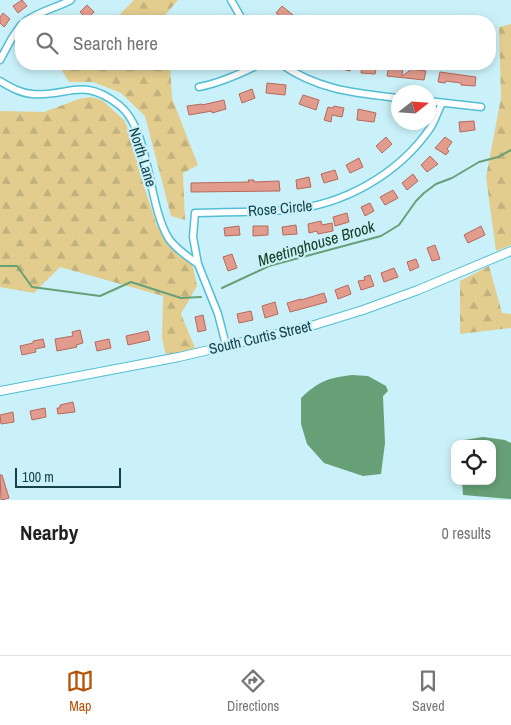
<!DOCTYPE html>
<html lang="en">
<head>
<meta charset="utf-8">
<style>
  body { margin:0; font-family:"Archivo Narrow",sans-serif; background:#f6f6f6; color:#222 }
  .controls { position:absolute; right:15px; bottom:15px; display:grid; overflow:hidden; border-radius:10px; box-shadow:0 2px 8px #0003 }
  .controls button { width:45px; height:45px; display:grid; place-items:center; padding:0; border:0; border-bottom:1px solid #e0e0e0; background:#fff; color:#222; font:25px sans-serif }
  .compass { position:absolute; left:391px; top:85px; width:45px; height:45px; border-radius:50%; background:#fff; box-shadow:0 2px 8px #0003; rotate:73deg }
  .scale { position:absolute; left:15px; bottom:12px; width:106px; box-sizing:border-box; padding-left:5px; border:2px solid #14434c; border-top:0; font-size:14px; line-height:18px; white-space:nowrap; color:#14434c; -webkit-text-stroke:4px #caf1f9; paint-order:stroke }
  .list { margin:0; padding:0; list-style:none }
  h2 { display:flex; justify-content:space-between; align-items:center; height:65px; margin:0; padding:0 20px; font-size:21px }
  h2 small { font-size:16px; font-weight:400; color:#767676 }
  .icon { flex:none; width:28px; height:28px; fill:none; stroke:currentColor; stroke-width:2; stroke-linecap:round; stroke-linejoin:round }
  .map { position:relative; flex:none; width:511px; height:500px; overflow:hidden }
  .search { position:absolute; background:#fff; box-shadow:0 2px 8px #0003; left:15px; right:15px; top:15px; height:55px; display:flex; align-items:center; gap:12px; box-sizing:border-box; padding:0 18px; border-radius:20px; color:#767676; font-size:19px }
  .sheet { height:155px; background:#fff }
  nav { display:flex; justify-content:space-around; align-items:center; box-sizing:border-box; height:70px; border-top:1px solid #e0e0e0; background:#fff; font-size:14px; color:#767676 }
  nav a { display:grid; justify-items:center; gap:2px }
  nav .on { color:#b45309 }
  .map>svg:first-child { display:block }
  .forest { fill:url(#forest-firs) }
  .water { fill:#67a076 }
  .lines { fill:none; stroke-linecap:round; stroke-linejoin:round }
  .stream { stroke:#67a076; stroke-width:2 }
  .building { fill:#e19c8e; stroke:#b7695a }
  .minor-casing { stroke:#51bed3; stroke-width:9 }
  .tertiary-casing { stroke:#51bed3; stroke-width:10 }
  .minor { stroke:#fff; stroke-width:6 }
  .tertiary { stroke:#fff; stroke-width:8 }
  .labels { text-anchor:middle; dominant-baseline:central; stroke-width:4.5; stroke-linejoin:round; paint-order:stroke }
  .street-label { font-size:15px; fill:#14434c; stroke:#caf1f9 }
  .water-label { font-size:16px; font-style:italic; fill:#133f22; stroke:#caf1f9 }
</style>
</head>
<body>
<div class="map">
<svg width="511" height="500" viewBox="0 0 511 500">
  <defs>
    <pattern id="forest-firs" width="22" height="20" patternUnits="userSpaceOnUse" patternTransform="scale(1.25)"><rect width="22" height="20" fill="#e2cd8e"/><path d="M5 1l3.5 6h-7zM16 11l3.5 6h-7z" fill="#c1b17c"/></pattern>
  </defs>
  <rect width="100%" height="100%" fill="#caf1f9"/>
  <g class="forest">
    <polygon points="134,0 178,0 166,14 167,21 113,21"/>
    <polygon points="511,24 511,245 496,251 486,177 501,98 499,27"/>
    <polygon points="58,64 170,64 172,98 198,165 183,173 185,220 171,216 145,116 121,93 93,82 69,82"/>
    <polygon points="91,97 102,100 125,121 131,137 141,177 157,226 179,256 192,263 197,286 181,314 195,348 166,356 162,338 163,296 60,267 34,293 0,287 0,111 44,112 79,99"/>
    <polygon points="489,266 502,313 511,314 511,328 460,334 460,281"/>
  </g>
  <g class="water">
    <path d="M352,375L368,376L386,386L388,391L383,396L385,443L381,474L363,476L324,463L307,444L301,424V398C319,381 328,378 352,375Z"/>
    <polygon points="483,437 505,440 511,443 511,499 463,495 462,481 492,481 492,444 462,444 464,440"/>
  </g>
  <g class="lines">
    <g class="stream">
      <polyline points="0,266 17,266 32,287 100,296 131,282 181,298 201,297"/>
      <polyline points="222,288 269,266 381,236 399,225 416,201 424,193 436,184 452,178 479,162 498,157 511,150"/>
    </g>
  </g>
  <g class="building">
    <polygon points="22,0 27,6 18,13 13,6"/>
    <polygon points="87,5 94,12 87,19 80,12"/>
    <polygon points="282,6 293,15 288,21 276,13"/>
    <polygon points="3,13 10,19 4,27 0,23 0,17"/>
    <polygon points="330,64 352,64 350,71 329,66"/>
    <polygon points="362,64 377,65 375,74 361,73"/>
    <polygon points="389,65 403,67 402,76 412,69 426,71 424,80 387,76"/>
    <polygon points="440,72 476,77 475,86 461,85 461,83 446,81 445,83 438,82"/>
    <polygon points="267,83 286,85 285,95 266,93"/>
    <polygon points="252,89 255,98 242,103 239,94"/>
    <polygon points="303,95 319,100 316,110 299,104"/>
    <polygon points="224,100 226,109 212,113 212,111 189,115 187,106 202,104 202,105"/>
    <polygon points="334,106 344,108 342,117 332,115 331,122 324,120 328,107 333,108"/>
    <polygon points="358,109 376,113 374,122 357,120"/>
    <polygon points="474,121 475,130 460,132 459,122"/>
    <polygon points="386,137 392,144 382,153 376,146"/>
    <polygon points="445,137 452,142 447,149 449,151 446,155 435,148"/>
    <polygon points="430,156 438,164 427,172 421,165"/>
    <polygon points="359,158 363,167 350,173 346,165"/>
    <polygon points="335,170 338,179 324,183 321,174"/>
    <polygon points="413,174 418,181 407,190 402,183"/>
    <polygon points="309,177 311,187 297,189 296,180"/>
    <polygon points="248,180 254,180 254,182 279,181 280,191 191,192 191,183 249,182"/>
    <polygon points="393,190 398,198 385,205 380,197"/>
    <polygon points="370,203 374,211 365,216 361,207"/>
    <polygon points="347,213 349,222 335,226 333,217"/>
    <polygon points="321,221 322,225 332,223 333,231 318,234 317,231 309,233 308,224"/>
    <polygon points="296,225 297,234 283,235 282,227"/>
    <polygon points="239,226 240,235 225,236 224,228"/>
    <polygon points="253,226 268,226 268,235 253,236"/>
    <polygon points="481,226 485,235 468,243 464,235"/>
    <polygon points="435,245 440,259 432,261 427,248"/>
    <polygon points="232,254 237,268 228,271 223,257"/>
    <polygon points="416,259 419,267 410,271 407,262"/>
    <polygon points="394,268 398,277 384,282 381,273"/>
    <polygon points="370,275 374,286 361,290 358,281 365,280 364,277"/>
    <polygon points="348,285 351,294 338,299 335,290"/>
    <polygon points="324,293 327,302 290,312 287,303 301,299 301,300"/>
    <polygon points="275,302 278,314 265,318 262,306"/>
    <polygon points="251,311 253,320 239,323 237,314"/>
    <polygon points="203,315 206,330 198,332 195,317"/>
    <polygon points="80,330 83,343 76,345 77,347 57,351 55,339 73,336 72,332"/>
    <polygon points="148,331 150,340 128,345 126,336"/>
    <polygon points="43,339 45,347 35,349 36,352 22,355 20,346 33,343 33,341"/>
    <polygon points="109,339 111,348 97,351 95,342"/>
    <polygon points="73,402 75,412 58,414 57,408 60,408 60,405"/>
    <polygon points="45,408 46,417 32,420 30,411"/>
    <polygon points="13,412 14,422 1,424 0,415"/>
    <polygon points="0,475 2,475 9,498 1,500"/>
  </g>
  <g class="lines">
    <defs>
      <g id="minor">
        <polyline points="231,0 243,21"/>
        <path d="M26,21C40,11 56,8 71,0"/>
        <polyline points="0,60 12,38 21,25"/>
        <path d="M281,64C318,90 355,93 398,98"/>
        <path d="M0,81C10,87 20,93 32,94C69,97 82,76 119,105C151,130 147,204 169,239C177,250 188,257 198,264"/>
        <path d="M199,87C220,83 240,74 260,64"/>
        <polyline points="428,101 481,107"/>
        <path d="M226,345L218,314L198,264L193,237L195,213C225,212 256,212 286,210C343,206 399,174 431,127C435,120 438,111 442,103"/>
      </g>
      <polyline id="tertiary" points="0,391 179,357 311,326 363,310 418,290 511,251"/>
    </defs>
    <use href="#minor" class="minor-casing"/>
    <use href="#tertiary" class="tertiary-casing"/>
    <use href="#minor" class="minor"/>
    <use href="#tertiary" class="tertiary"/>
  </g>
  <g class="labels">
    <g class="street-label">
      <text transform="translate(143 157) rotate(73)">North Lane</text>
      <text transform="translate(280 208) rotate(-5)">Rose Circle</text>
      <text transform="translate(260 337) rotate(-13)">South Curtis Street</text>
    </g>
    <g class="water-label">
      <text transform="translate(316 243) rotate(-17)">Meetinghouse Brook</text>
    </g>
  </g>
</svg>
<div class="controls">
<button><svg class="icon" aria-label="locate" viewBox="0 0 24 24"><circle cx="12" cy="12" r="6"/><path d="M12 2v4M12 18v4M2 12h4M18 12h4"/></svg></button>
</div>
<svg class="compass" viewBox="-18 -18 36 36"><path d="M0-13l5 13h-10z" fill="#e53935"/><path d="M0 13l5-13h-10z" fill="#767676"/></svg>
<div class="scale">100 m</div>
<div class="search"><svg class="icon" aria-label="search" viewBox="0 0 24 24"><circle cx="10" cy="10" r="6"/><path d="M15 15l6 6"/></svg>Search here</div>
</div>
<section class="sheet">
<h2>Nearby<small>0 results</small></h2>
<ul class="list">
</ul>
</section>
<nav>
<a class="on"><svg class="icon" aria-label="map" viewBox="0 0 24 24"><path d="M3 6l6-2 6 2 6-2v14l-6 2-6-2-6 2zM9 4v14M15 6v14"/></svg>Map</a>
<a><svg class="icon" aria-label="directions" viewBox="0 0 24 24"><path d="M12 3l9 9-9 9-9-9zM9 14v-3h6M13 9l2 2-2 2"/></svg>Directions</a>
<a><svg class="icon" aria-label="saved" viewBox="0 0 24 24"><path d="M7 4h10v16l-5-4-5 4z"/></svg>Saved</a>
</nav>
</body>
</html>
